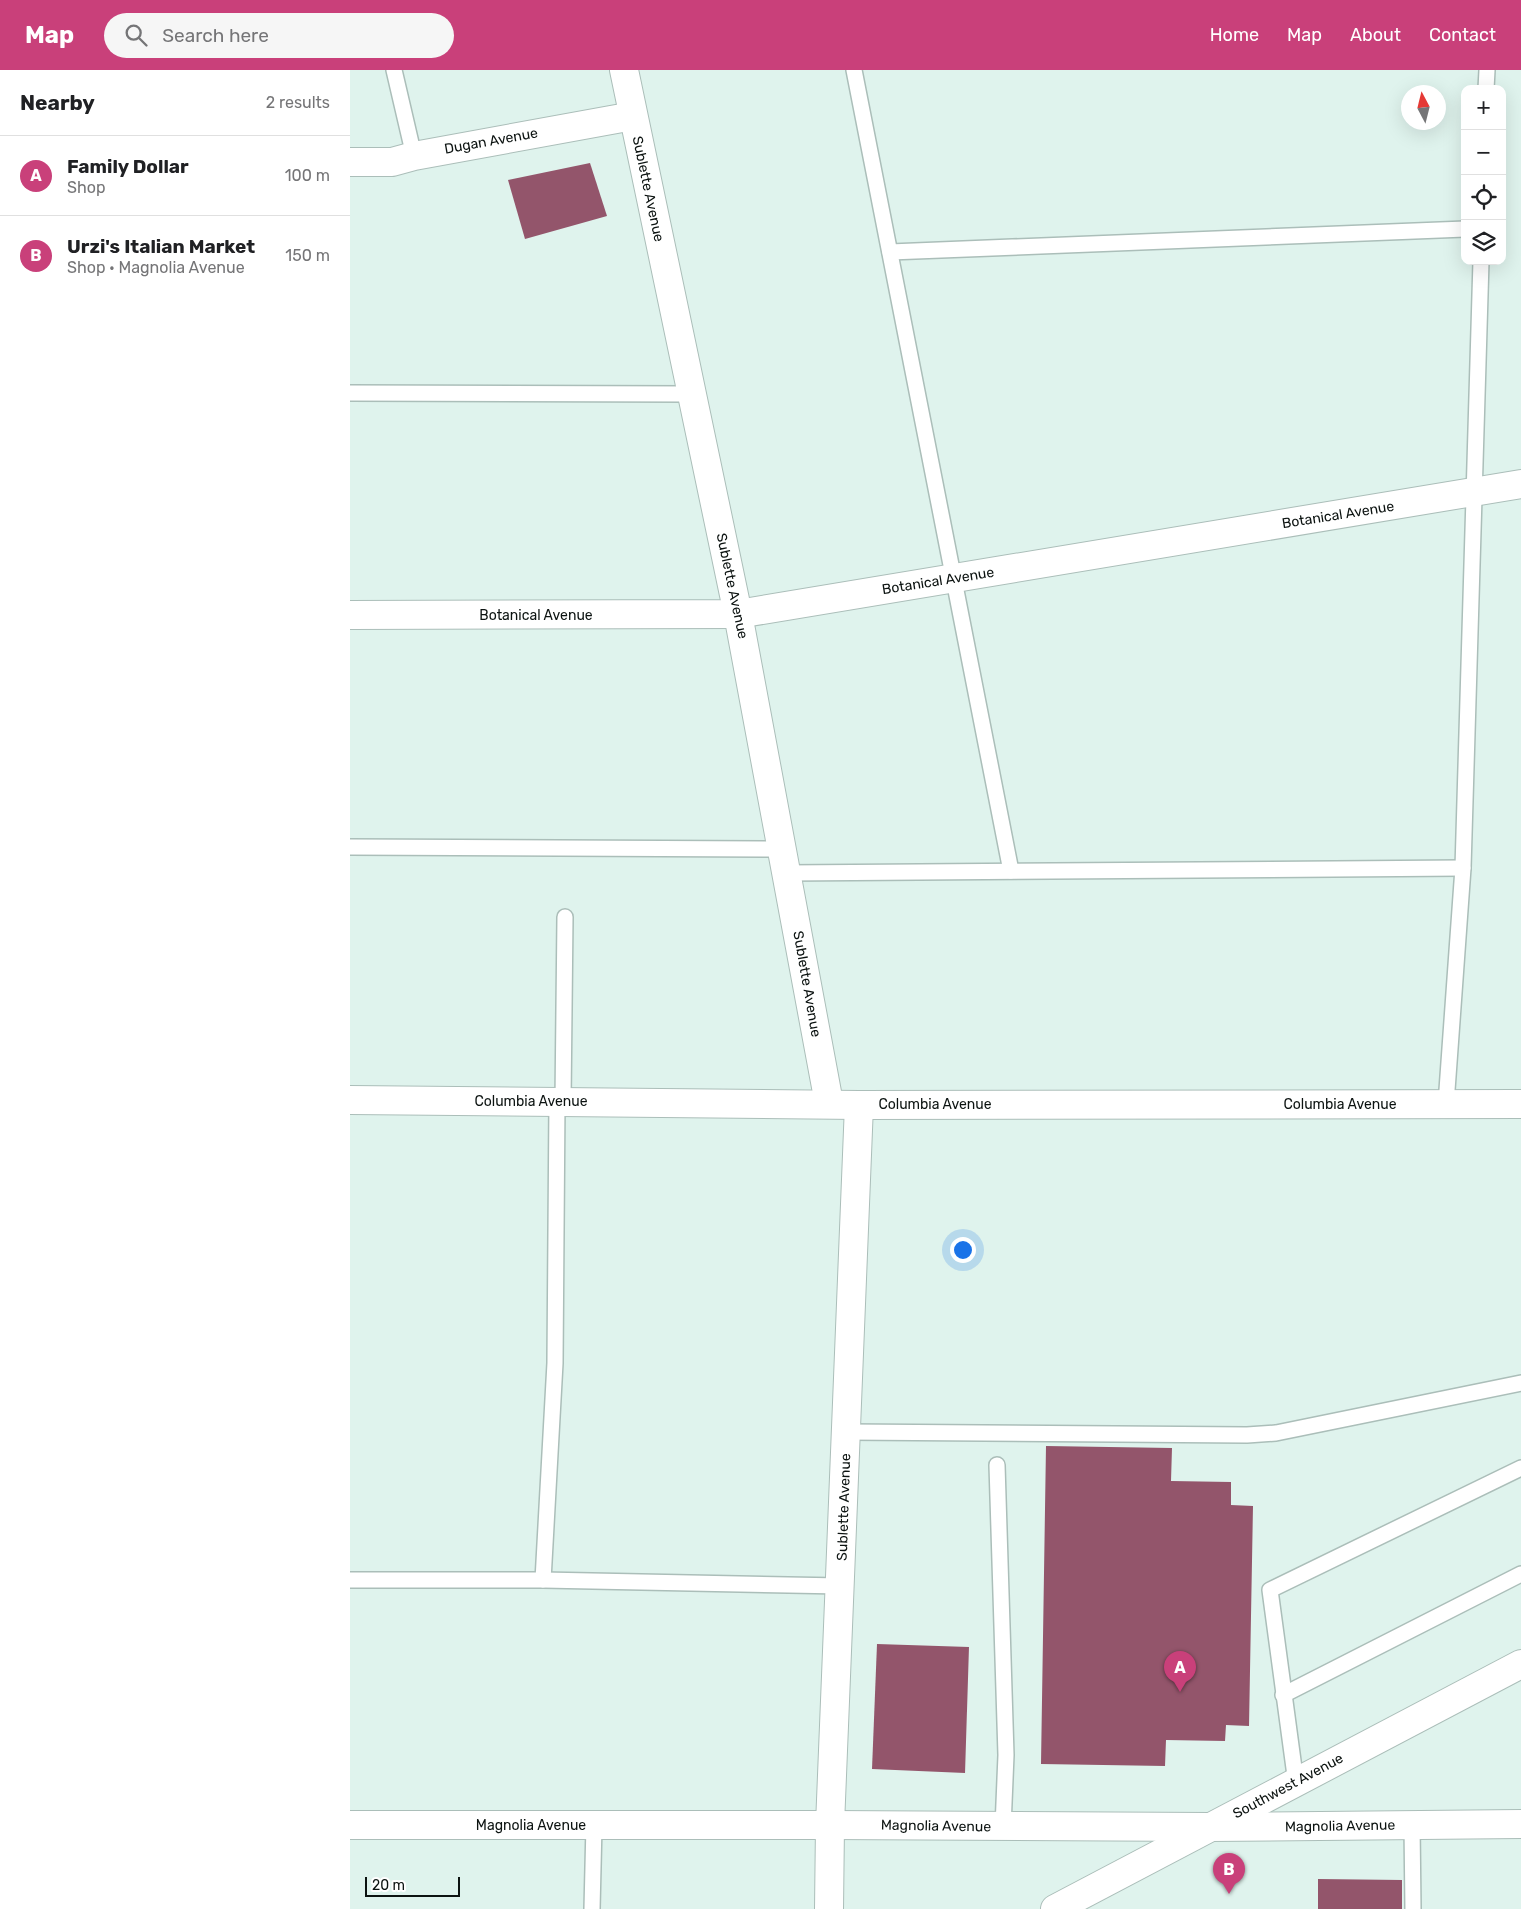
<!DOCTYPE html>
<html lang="en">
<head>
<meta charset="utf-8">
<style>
  body { margin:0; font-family:Rubik,sans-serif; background:#f6f6f6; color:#202124 }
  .controls { position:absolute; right:15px; top:15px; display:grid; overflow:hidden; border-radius:10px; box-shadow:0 5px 20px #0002 }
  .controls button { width:45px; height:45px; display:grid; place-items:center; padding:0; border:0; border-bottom:1px solid #e0e0e0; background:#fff; color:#202124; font:25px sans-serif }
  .compass { position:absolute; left:1051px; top:15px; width:45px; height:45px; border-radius:50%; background:#fff; box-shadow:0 5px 20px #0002; rotate:353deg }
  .scale { position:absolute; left:15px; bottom:12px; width:95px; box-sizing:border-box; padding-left:5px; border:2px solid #0c1311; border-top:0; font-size:14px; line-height:18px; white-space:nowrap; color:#0c1311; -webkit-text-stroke:4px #fff; paint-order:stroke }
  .you { position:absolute; left:612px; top:1179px; width:18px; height:18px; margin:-12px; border:4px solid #fff; border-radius:50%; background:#1a73e8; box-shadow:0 0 0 8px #1a73e833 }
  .badge { display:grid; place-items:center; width:32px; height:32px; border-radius:50%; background:#c9407a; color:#fff; font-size:16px; font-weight:700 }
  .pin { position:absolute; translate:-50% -41px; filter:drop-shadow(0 1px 2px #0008) }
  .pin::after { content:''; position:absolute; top:26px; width:18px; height:15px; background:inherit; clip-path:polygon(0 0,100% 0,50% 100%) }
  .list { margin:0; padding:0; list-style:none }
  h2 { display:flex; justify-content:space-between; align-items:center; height:65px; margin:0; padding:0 20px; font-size:21px }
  h2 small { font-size:16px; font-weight:400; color:#757577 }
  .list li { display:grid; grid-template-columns:32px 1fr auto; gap:15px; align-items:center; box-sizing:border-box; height:80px; padding:0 20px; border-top:1px solid #e0e0e0 }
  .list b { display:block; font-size:19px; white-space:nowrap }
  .list p { margin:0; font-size:16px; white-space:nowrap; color:#757577 }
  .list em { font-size:16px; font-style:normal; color:#757577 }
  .icon { flex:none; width:28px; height:28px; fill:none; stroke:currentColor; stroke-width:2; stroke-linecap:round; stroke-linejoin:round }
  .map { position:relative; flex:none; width:1171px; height:1839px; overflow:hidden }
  header { display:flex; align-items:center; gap:30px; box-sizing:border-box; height:70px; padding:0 25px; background:#c9407a; color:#fff }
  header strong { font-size:24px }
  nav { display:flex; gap:28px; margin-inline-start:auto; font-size:18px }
  .search { width:350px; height:45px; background:#f6f6f6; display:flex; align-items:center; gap:12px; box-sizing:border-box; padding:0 18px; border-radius:28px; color:#757577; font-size:19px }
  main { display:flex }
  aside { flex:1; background:#fff }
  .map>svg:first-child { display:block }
  .building { fill:#93556b }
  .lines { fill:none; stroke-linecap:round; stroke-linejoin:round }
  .lane-casing { stroke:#abbeb9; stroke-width:18 }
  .street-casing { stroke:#abbeb9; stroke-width:30 }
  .secondary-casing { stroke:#abbeb9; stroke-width:30 }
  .lane { stroke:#fff; stroke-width:15 }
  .street { stroke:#fff; stroke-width:28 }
  .secondary { stroke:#fff; stroke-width:28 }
  .labels { text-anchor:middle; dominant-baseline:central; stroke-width:4; stroke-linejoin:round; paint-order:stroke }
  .street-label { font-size:14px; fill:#0c1311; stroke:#fff }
</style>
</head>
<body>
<header>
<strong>Map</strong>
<div class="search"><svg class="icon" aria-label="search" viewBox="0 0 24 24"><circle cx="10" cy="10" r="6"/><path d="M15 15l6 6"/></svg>Search here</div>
<nav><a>Home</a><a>Map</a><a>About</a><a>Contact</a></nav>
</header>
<main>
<aside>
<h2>Nearby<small>2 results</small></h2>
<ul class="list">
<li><span class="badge">A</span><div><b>Family Dollar</b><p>Shop</p></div><em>100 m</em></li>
<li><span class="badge">B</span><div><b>Urzi's Italian Market</b><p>Shop · Magnolia Avenue</p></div><em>150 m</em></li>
</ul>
</aside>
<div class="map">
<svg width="1171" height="1839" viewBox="0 0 1171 1839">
  <rect width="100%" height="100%" fill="#dff3ed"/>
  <g class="building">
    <polygon points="240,93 257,146 175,169 158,110"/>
    <polygon points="696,1376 822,1378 821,1411 881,1412 881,1435 903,1436 899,1656 876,1655 875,1671 816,1670 815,1696 691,1694"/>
    <polygon points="527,1574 619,1577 615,1703 522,1699"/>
    <polygon points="968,1809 1052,1810 1052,1839 968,1839"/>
  </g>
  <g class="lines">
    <defs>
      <g id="lane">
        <polyline points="44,0 64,86"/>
        <polyline points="504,0 661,801"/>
        <polyline points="1136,19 1137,0"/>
        <polyline points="540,182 1115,159"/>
        <polyline points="0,323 341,324"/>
        <polyline points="0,777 432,779"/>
        <polyline points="437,803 1113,798"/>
        <polyline points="213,1031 215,847"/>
        <polyline points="1096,1034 1113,798 1131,191"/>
        <polyline points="497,1362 897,1365 926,1363 1171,1313"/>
        <polyline points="647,1395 656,1685 653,1757"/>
        <polyline points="0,1510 193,1510 491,1516"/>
        <polyline points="193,1510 205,1293 207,1031"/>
        <polyline points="933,1625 1171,1504"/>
        <polyline points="946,1713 920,1520 1171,1398"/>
        <polyline points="1062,1755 1063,1839"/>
        <polyline points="242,1839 244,1755"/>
      </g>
      <g id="street">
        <polyline points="274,0 388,544 479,1033"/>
        <polyline points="0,92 42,92 64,86 283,46"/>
        <polyline points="0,545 388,544 1171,414"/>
        <polyline points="0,1755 480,1755 860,1757 1171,1754"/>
        <polyline points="479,1839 480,1755 509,1035"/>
      </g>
      <g id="secondary">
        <polyline points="0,1030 509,1035 1171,1034"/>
        <polyline points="705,1839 1171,1594"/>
      </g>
    </defs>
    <use href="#lane" class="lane-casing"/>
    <use href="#street" class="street-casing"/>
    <use href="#secondary" class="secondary-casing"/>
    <use href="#lane" class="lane"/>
    <use href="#street" class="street"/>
    <use href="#secondary" class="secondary"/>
  </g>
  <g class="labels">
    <g class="street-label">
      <text transform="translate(141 71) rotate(-10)">Dugan Avenue</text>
      <text transform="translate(298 119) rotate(78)">Sublette Avenue</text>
      <text transform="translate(988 445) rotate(-9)">Botanical Avenue</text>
      <text transform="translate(588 511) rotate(-9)">Botanical Avenue</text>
      <text transform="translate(382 516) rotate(78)">Sublette Avenue</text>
      <text x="186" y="545">Botanical Avenue</text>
      <text transform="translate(457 914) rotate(80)">Sublette Avenue</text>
      <text x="181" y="1031">Columbia Avenue</text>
      <text x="585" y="1034">Columbia Avenue</text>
      <text x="990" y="1034">Columbia Avenue</text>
      <text transform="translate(494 1437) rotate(-88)">Sublette Avenue</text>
      <text transform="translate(938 1716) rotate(-28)">Southwest Avenue</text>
      <text x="181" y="1755">Magnolia Avenue</text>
      <text transform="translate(586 1756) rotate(1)">Magnolia Avenue</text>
      <text transform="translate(990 1756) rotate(-1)">Magnolia Avenue</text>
    </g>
  </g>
</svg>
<div class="controls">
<button>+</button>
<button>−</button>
<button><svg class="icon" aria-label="locate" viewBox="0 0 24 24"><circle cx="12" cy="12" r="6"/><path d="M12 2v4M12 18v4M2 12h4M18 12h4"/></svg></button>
<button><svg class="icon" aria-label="layers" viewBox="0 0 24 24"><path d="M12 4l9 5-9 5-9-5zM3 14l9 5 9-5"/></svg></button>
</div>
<svg class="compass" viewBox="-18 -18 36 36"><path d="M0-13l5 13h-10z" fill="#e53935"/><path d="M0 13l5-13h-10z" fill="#757577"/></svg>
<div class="scale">20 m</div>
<div class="you"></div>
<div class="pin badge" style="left:830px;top:1622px">A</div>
<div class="pin badge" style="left:879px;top:1824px">B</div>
</div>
</main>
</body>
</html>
